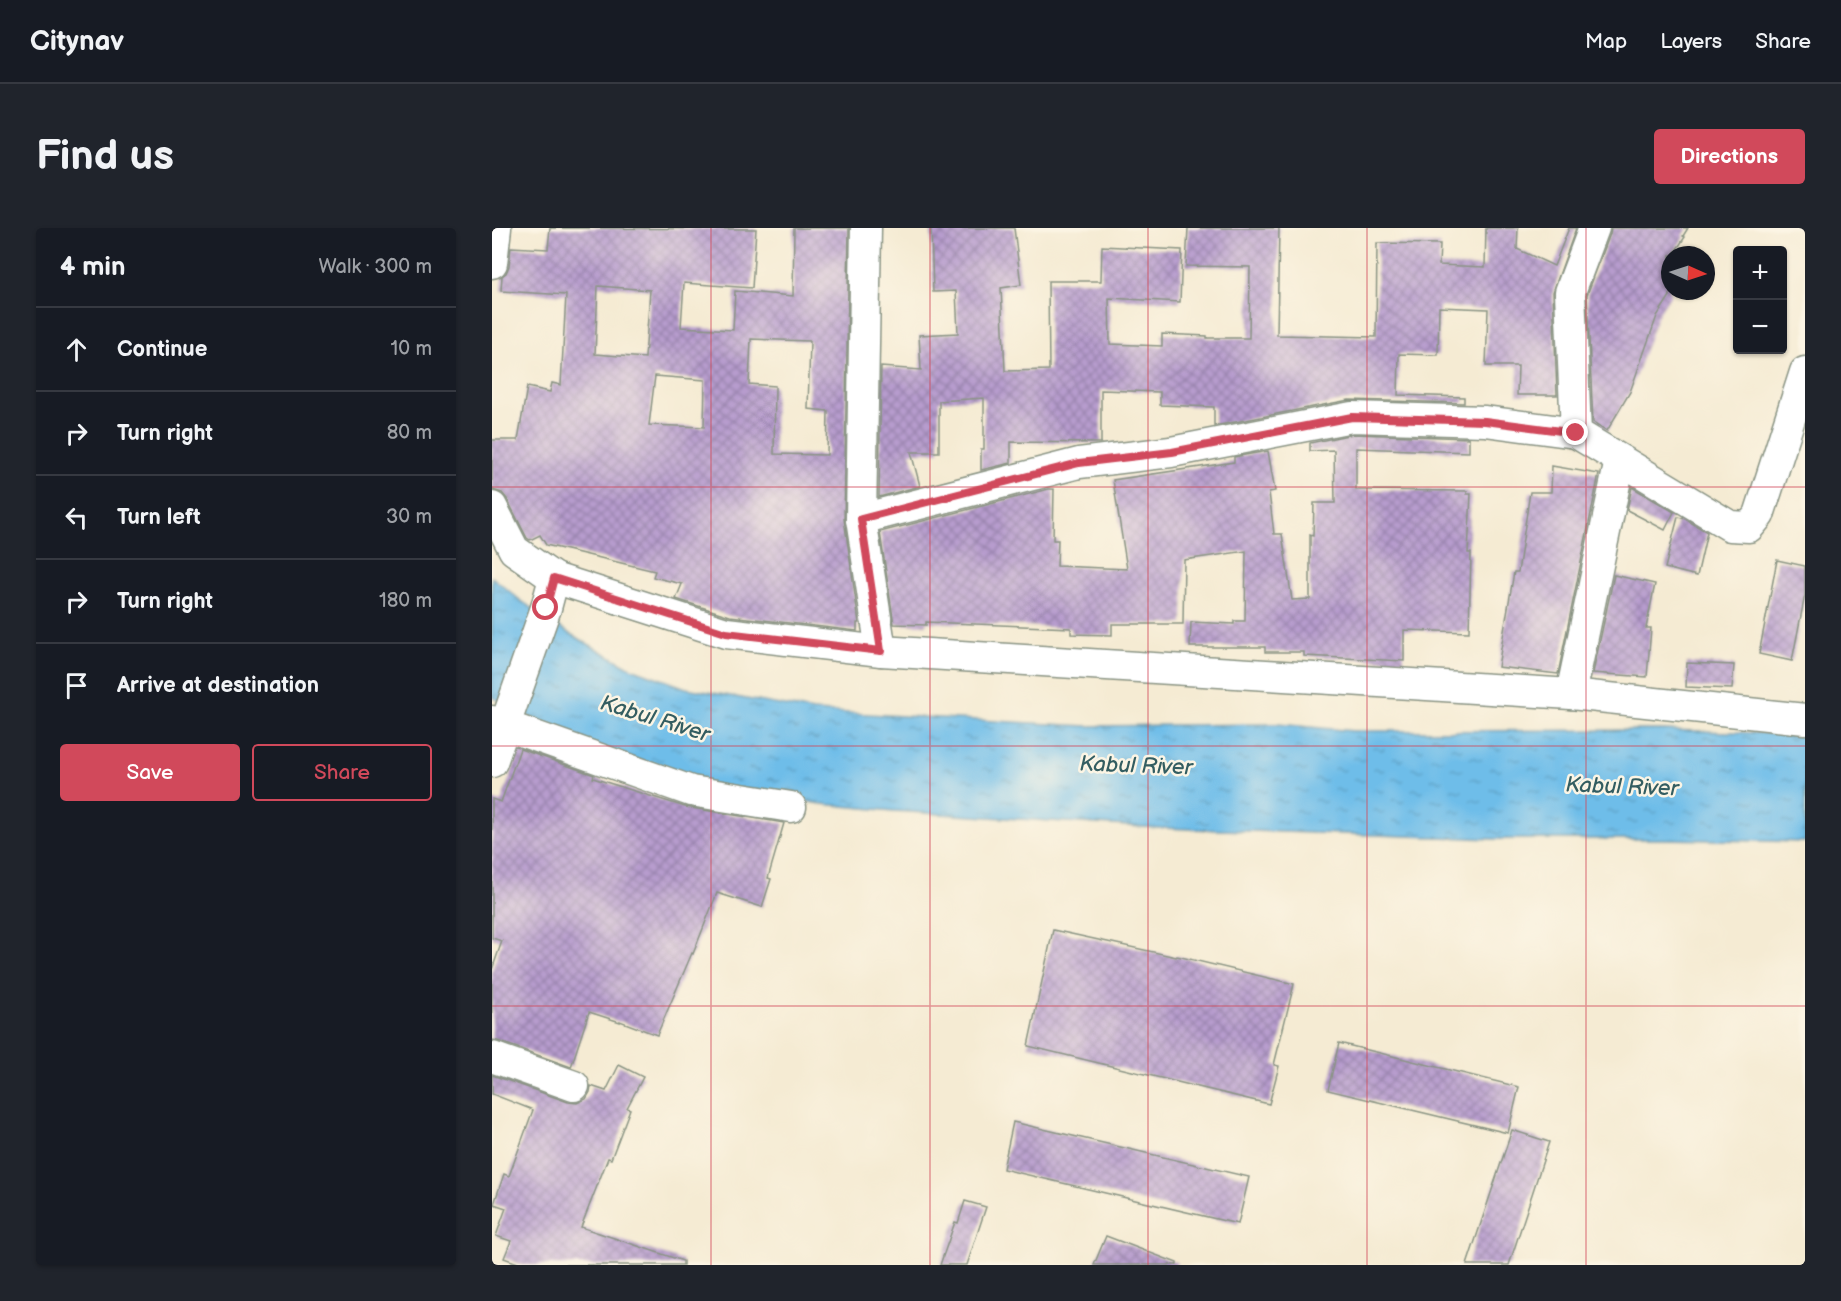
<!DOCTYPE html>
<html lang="en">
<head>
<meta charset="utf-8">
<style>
  body { margin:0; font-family:"Balsamiq Sans",sans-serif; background:#20242c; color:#f1f3f6 }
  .controls { position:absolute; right:18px; top:18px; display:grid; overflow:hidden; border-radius:6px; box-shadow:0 2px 4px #0004 }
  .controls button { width:54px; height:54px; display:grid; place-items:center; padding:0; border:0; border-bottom:2px solid #363941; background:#171b24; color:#f1f3f6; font:30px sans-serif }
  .compass { position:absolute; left:1169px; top:18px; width:54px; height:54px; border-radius:50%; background:#171b24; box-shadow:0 2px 4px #0004; rotate:93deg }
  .stop { position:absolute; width:18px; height:18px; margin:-14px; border:4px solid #d1495b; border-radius:50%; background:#fff }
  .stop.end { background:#d1495b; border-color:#fff; box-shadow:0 2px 6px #0008 }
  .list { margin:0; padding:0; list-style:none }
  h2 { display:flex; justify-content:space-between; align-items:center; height:78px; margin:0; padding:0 24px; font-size:26px }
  h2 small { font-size:20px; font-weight:400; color:#9ea1a6 }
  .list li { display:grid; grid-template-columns:39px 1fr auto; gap:18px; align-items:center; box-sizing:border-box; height:84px; padding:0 24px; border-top:2px solid #363941 }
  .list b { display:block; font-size:22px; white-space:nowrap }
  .list em { font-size:20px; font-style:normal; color:#9ea1a6 }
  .actions { display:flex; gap:12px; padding:18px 24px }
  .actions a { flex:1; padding:14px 0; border:2px solid #d1495b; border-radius:6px; text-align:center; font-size:21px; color:#d1495b }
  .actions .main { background:#d1495b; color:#fff }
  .icon { flex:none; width:33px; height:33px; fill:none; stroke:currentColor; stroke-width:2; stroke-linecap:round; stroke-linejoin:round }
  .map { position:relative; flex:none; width:1313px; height:1037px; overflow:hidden; border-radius:6px }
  header { display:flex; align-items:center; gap:36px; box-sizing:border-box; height:84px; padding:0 30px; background:#171b24; border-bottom:2px solid #363941 }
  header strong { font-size:28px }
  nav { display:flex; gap:33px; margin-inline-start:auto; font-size:21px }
  .intro { display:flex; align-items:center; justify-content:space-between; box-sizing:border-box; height:144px; padding:0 36px }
  h1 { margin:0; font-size:42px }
  .button { padding:15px 27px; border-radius:6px; background:#d1495b; color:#fff; font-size:21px; font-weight:700 }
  main { display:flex; gap:36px; padding:0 36px }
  aside { flex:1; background:#171b24; border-radius:6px; box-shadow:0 2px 4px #0004 }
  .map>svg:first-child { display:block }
  .water { fill:url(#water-ripples); stroke:#467d8e; stroke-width:1.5 }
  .building { fill:url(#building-cross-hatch); fill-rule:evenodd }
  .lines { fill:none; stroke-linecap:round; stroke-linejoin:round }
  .minor-casing { stroke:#8a9484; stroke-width:33 }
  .minor { stroke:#fff; stroke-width:30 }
  .route { stroke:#d1495b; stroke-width:8 }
  .grid { fill:none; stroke:#d1495b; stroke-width:1.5; stroke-opacity:0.55 }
  .labels { text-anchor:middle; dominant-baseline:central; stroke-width:5; stroke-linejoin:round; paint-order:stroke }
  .water-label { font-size:22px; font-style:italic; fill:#335d61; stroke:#fcf5e5 }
</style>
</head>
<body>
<header>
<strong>Citynav</strong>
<nav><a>Map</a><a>Layers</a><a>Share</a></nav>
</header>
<div class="intro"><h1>Find us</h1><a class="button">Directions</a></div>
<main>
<aside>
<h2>4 min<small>Walk · 300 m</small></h2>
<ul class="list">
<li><svg class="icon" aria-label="ahead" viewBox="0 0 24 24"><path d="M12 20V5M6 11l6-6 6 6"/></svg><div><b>Continue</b></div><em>10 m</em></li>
<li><svg class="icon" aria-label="right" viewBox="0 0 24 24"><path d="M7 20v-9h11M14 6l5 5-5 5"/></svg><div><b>Turn right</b></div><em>80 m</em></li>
<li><svg class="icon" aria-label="left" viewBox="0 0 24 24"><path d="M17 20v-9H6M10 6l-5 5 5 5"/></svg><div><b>Turn left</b></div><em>30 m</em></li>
<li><svg class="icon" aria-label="right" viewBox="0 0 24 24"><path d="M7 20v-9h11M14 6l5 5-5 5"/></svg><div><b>Turn right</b></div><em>180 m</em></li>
<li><svg class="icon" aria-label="arrive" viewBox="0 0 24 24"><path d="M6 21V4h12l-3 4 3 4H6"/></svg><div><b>Arrive at destination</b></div></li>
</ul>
<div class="actions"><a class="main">Save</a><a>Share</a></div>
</aside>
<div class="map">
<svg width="1313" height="1037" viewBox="0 0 1313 1037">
  <defs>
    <pattern id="water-ripples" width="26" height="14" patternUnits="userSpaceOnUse" patternTransform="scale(1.5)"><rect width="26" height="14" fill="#6ebde9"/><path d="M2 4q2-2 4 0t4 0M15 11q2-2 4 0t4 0" fill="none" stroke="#5a9bbe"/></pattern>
    <pattern id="building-cross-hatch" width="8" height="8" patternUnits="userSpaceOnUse" patternTransform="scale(1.5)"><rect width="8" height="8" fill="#b79cce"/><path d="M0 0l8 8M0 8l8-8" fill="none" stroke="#9480a8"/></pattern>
  </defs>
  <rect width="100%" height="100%" fill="#fcf5e5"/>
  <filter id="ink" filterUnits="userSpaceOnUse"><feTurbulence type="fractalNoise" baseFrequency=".0167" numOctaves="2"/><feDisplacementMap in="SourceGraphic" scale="12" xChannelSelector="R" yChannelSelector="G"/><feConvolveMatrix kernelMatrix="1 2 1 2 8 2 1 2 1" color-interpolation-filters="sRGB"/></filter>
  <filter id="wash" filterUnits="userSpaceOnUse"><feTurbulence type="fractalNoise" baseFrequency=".008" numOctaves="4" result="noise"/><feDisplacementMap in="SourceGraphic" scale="24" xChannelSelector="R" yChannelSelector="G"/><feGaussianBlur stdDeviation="1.35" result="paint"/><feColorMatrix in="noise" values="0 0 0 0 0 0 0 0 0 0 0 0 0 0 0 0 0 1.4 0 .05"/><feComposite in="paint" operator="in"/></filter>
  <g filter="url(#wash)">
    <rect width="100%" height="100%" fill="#f5ebd3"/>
    <polygon class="water" points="0,349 28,372 80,407 139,440 194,460 321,483 595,498 785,496 862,503 1173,502 1270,505 1313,509 1313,614 1174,611 1004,611 668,600 402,583 330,576 264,566 213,555 72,507 0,469"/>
    <g id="blocks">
      <g class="building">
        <path d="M58,0L264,1L260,60L192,55L189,99L241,102L243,63L301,68L302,0H357L352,291L367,395H365V403L238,388L184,371L190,356L161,349L163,343L54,317L48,307L38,312L35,310L15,271L10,265L1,262L0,259V212H26L35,159L58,164L60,155L69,157L74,67L9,63L10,48L14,45L17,38L19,19L56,21ZM106,58L158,62L153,130L103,126ZM259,111L318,113L316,181L336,183L335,227L282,226L283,158L257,156ZM163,148L213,152L212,199L157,197Z"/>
        <polygon points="439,0 522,0 529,57 509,60 513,143 557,142 556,53 609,53 610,18 690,22 688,74 617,70 618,116 670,118 670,106 715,108 715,110 757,110 758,39 694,38 696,0 787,0 785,107 884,109 885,15 948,16 947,37 993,39 994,0 1026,0 1025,21 1062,38 1077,0 1084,0 1061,64 1065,167 1025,167 1026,138 994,138 996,81 947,79 946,127 907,126 906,167 972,169 972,175 857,172 722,198 722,179 668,177 668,164 609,162 609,215 519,214 519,235 489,242 489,221 492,221 492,170 447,173 447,224 419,224 428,258 387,269 389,139 429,142 427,107 466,105 464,63 441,64"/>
        <polygon points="1119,0 1196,0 1191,8 1193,9 1181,27 1178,27 1178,68 1165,88 1138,164 1115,203 1101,194 1095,67 1118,6"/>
        <polygon points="861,206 977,210 977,224 864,220 864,262 975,263 975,266 979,266 976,325 979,325 977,404 912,402 912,433 812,428 812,424 773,424 773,419 698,419 699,394 742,396 742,393 753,393 754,323 692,332 691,396 620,396 620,407 579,406 579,400 434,394 434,397 402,396 388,304 557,261 562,261 561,312 566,312 565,338 635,341 621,252 742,234 742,229 776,223 783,263 777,264 782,306 790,306 800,372 818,371 818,307 821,308 822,275 843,275 842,222 818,223 818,215"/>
        <polygon points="1060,238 1107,246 1066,446 1006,439 1022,344 1026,344 1038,264 1059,264"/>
        <polygon points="1140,259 1182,284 1173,302 1135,282"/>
        <polygon points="1186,289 1193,291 1215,304 1205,348 1173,340"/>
        <polygon points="1285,332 1313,338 1313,367 1300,433 1267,426"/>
        <polygon points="1122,347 1163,356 1154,400 1159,400 1155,449 1101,445"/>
        <polygon points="1195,435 1242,437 1240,461 1194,459"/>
        <polygon points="28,521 102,547 101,550 193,579 292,595 276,650 279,651 270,679 225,665 201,726 200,725 165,807 128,793 128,794 97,784 79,839 6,813 0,812 0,742 10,713 0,710 0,571 9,574"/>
        <polygon points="561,702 684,729 685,728 802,756 782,837 787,838 777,876 536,818"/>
        <polygon points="847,815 1027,859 1016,905 836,862"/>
        <polygon points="127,837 151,849 135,880 138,881 119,931 116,930 89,999 191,1033 191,1037 31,1037 12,1030 19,1013 4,1008 14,980 2,976 12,946 17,948 41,882 0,866 0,847 76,874 85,875 94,871 98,864 99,858 114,863"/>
        <polygon points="521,894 757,949 746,996 511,941"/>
        <polygon points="1020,902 1057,914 1017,1037 975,1037"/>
        <polygon points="473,973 494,979 475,1037 448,1037 463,994 466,995"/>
        <polygon points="614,1008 685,1035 685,1037 602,1037"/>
      </g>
    </g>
  </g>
  <g filter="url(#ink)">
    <use href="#blocks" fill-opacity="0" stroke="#8a9484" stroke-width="1.5"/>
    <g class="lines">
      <defs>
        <g id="minor">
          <polyline points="374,0 369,291 389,423"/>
          <polyline points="1102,0 1078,64 1084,205 1238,298 1257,299 1267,287 1313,144"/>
          <polyline points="0,35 4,0"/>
          <polyline points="0,279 22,322 62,350 234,405 389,423 1079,466 1313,491"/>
          <polyline points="369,291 587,235 679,224 860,189 993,193 1084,205"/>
          <polyline points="1079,466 1128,232"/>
          <polyline points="0,493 199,563 299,579"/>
          <polyline points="0,534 54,380 62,350"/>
          <polyline points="0,829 82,858"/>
        </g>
      </defs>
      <use href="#minor" class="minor-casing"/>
      <use href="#minor" class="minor"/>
    </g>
  </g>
  <g class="lines" filter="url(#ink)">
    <polyline class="route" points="54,380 62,350 234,405 389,423 369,291 587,235 680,224 860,189 993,193 1084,205"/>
  </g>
  <path class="grid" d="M219,0V1037M438,0V1037M656,0V1037M875,0V1037M1094,0V1037M0,259H1313M0,518H1313M0,778H1313"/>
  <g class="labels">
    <g class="water-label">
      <text transform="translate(163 491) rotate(17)">Kabul River</text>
      <text transform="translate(644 538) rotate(2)">Kabul River</text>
      <text transform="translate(1130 559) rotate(2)">Kabul River</text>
    </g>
  </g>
</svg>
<div class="controls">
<button>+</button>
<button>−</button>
</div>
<svg class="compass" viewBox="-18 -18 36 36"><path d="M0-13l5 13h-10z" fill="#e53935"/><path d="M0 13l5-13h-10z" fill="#9ea1a6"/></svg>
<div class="stop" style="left:54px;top:380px"></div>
<div class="stop end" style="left:1084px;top:205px"></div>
</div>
</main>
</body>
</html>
